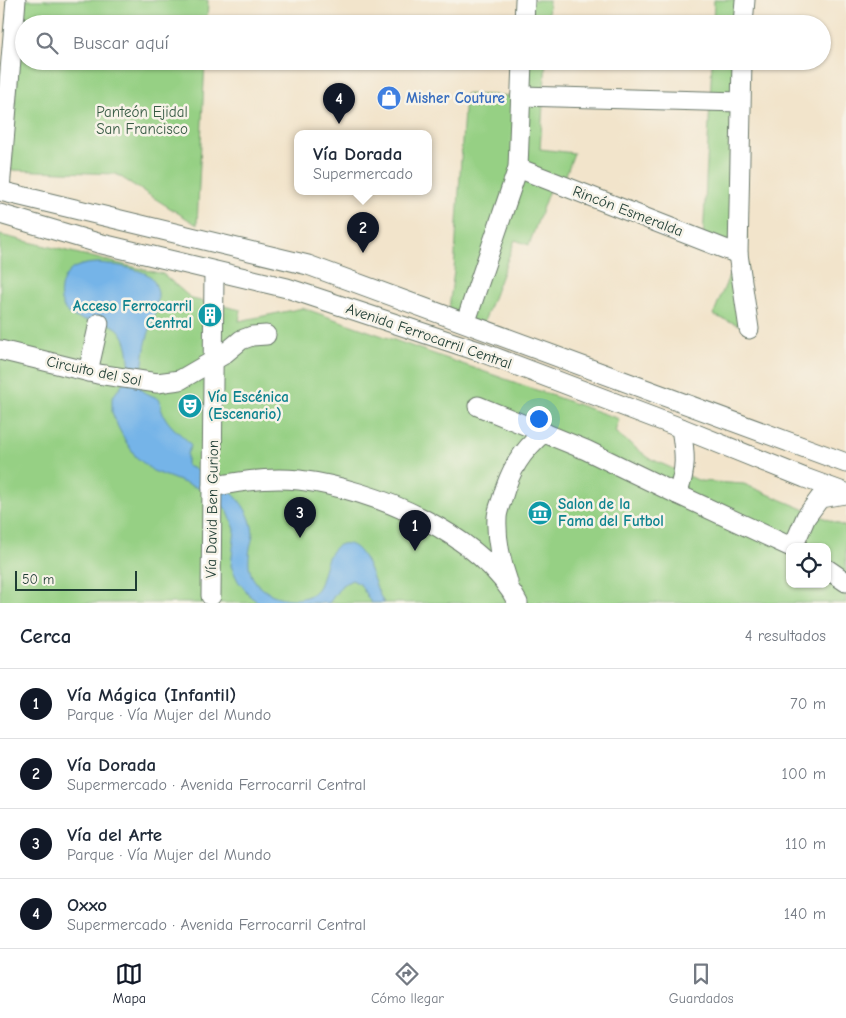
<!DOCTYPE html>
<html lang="es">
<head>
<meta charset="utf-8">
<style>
  body { margin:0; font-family:"Comic Neue",sans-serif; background:#f2f2f3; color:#1f2937 }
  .controls { position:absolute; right:15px; bottom:15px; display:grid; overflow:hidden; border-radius:10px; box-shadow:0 1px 4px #0004 }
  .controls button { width:45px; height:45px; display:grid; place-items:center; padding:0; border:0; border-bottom:1px solid #e0e1e3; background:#fff; color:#1f2937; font:25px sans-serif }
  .scale { position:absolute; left:15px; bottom:12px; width:122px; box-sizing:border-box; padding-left:5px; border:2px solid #1f3d34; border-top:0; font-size:14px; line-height:18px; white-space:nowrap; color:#1f3d34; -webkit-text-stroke:4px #f7f3e8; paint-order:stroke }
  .you { position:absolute; left:538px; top:418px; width:18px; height:18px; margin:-12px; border:4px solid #fff; border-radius:50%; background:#1a73e8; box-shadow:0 0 0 8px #1a73e833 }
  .badge { display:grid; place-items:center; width:32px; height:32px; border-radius:50%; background:#111827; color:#fff; font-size:16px; font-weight:700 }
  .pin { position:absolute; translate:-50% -41px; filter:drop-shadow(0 1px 2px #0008) }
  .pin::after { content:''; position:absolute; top:26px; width:18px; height:15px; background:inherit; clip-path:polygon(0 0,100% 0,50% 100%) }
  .popup { position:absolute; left:294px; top:130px; width:138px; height:65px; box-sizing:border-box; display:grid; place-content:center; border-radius:10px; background:#fff; filter:drop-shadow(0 1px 4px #0005); font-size:16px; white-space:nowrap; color:#747a83 }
  .popup b { font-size:19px; color:#1f2937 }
  .popup::after { content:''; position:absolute; left:50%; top:100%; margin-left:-10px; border:10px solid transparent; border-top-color:#fff }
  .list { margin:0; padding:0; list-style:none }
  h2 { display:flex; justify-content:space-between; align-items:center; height:65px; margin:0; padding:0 20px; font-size:21px }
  h2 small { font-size:16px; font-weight:400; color:#747a83 }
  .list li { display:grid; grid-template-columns:32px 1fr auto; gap:15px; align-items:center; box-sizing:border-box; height:70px; padding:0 20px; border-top:1px solid #e0e1e3 }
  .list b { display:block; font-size:19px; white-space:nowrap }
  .list p { margin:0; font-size:16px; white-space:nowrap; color:#747a83 }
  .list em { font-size:16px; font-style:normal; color:#747a83 }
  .icon { flex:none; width:28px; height:28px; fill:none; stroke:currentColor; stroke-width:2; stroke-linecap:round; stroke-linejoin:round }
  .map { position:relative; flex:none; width:846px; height:603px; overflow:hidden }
  .search { position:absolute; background:#fff; box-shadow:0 1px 4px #0004; left:15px; right:15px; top:15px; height:55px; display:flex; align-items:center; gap:12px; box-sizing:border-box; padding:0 18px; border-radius:28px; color:#747a83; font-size:19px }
  .sheet { height:345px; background:#fff }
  nav { display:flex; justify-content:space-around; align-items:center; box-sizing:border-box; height:70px; border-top:1px solid #e0e1e3; background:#fff; font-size:14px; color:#747a83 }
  nav a { display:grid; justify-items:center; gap:2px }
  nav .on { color:#111827 }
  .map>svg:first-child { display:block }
  .green { fill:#96d084; stroke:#5a865c; fill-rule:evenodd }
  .water { fill:#74b4e8; stroke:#4a788e }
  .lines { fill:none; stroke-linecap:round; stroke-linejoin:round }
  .minor-casing { stroke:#697769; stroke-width:21 }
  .minor { stroke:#fff; stroke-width:19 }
  .labels { text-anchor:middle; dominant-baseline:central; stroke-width:5; stroke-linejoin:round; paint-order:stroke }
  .shop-label { font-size:15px; font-weight:bold; fill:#366cbe; stroke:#f7f3e8; text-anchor:start }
  .park-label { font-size:15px; fill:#375a44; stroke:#f7f3e8 }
  .street-label { font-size:15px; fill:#1f3d34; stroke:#f7f3e8 }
  .culture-label { font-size:15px; font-weight:bold; fill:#0d838f; stroke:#f7f3e8; text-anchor:start }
</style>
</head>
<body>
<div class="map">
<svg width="846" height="603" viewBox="0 0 846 603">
  <rect width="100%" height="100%" fill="#f7f3e8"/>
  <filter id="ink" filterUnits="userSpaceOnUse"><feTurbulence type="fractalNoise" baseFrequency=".02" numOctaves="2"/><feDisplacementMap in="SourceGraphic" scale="10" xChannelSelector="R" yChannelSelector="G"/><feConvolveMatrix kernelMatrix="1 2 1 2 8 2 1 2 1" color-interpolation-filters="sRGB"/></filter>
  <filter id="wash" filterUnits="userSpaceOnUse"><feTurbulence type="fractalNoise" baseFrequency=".0096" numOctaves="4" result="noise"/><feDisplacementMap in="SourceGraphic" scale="20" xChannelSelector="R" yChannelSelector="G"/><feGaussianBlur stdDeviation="1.12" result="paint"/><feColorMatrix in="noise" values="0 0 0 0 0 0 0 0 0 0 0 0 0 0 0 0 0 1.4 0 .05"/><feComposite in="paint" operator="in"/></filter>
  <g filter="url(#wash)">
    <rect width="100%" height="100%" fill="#f2e4cb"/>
    <g class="green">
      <polygon points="21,0 208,0 207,24 24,24 24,61 205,61 197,225 116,174 11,170"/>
      <polygon points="525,0 549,0 548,24 524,24"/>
      <polygon points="714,0 745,0 743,24 713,24"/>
      <polygon points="522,61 546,61 540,149 574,153 562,186 552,182 529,245 515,240 482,327 448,315 454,271 465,94 521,96"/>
      <polygon points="712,61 742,61 749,329 713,315 738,254 703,240"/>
      <path d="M0,235L163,274L192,299L241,310L239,321L303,308L619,419L615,432L649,458L700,481L744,484L846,527V603H0ZM790,547H827V584H790Z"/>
    </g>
    <path class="water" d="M99,263C111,264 142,269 151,277C154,280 158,290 158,294C158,310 151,324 147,339C143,355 142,373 141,389C147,395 153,395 160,400C160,414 169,425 180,434C185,439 188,440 191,446L187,454V466C216,477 250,499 253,533C253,538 251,543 250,548C247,568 249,581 269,593C284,601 310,603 319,586C324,576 324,564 330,554C339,539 353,541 362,555C372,569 375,588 384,603H371L360,584L352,580L342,585L329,603H259L251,597L238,581L231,566L235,529L228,512L216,498L198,488L153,471L136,457L126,442L118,427L112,412V398L130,373C129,360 129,339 118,329C106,318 85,324 71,315C54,305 59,274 76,267C83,264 92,263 99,263Z"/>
  </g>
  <g filter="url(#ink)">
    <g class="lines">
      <defs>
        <g id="minor">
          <polyline points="524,24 525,0"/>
          <polyline points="743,24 745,0"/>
          <polyline points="742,61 738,254 749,329"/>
          <polyline points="521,96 740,102"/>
          <polyline points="518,168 738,254"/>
          <polyline points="0,189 16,0"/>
          <polyline points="0,191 308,265 846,463"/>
          <polyline points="0,214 98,243 287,288 481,352 681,428 805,478 846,493"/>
          <polyline points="466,321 518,168 522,61"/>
          <polyline points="0,350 98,374 157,383 180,380 223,355 241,340 252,336 266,335"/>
          <polyline points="88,372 99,323"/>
          <polyline points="478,406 586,450 677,494 791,547"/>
          <path d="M212,487C240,481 270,477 299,480C374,489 481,533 518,603"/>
          <path d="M677,494C687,470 685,453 681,428"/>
          <polyline points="793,547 806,517 820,498 845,494"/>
          <polyline points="827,569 846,582"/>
          <path d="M508,582C501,562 496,539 497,518C497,512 500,505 502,499C510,470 521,452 544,432"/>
          <polyline points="211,596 214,272"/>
        </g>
      </defs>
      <use href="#minor" class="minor-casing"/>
      <use href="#minor" class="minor"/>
    </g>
  </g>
  <defs>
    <symbol id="shop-disc" viewBox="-11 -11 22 22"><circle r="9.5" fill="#3f7fe0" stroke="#f7f3e8"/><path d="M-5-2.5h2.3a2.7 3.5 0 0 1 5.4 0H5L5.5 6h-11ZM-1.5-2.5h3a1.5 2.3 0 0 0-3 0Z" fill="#fff"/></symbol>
    <symbol id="building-disc" viewBox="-11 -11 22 22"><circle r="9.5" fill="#0f9aa8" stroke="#f7f3e8"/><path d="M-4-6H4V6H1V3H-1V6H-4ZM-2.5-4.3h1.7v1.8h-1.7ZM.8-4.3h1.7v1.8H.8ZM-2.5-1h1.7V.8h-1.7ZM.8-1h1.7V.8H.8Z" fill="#fff"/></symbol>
    <symbol id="theatre-disc" viewBox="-11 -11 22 22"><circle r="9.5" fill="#0f9aa8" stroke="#f7f3e8"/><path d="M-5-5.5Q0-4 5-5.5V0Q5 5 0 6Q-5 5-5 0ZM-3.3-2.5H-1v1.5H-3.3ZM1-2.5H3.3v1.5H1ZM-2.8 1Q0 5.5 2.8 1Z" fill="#fff"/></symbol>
    <symbol id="museum-disc" viewBox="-11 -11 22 22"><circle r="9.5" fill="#0f9aa8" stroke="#f7f3e8"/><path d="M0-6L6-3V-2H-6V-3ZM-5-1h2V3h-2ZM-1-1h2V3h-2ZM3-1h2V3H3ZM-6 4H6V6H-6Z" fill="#fff"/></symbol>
  </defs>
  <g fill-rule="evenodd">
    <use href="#shop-disc" x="375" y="84" width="28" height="28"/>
    <use href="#building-disc" x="196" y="301" width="28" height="28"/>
    <use href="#theatre-disc" x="176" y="392" width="28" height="28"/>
    <use href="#museum-disc" x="526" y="499" width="28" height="28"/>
  </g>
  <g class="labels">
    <g class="shop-label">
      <text x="406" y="98">Misher Couture</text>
    </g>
    <g class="park-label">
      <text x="142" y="112">Panteón Ejidal<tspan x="142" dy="17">San Francisco</tspan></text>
    </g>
    <g class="street-label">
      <text transform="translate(628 211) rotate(21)">Rincón Esmeralda</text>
      <text transform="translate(429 336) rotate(19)">Avenida Ferrocarril Central</text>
      <text transform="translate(94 371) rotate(12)">Circuito del Sol</text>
      <text transform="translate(212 509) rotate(-89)">Vía David Ben Gurion</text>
    </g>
    <g class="culture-label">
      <text x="192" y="306" text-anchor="end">Acceso Ferrocarril<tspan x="192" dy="17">Central</tspan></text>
      <text x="208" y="397">Vía Escénica<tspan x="208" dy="17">(Escenario)</tspan></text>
      <text x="558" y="504">Salon de la<tspan x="558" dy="17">Fama del Futbol</tspan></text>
    </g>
  </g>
</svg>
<div class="controls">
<button><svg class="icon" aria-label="locate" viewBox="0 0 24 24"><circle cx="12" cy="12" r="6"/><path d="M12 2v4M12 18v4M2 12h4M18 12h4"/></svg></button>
</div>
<div class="scale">50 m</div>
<div class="you"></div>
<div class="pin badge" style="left:415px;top:551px">1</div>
<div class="pin badge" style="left:363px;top:253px">2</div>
<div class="popup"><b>Vía Dorada</b>Supermercado</div>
<div class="pin badge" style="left:300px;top:538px">3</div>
<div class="pin badge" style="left:339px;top:124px">4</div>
<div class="search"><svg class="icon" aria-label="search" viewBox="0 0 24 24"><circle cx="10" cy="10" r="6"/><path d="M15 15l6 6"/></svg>Buscar aquí</div>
</div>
<section class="sheet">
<h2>Cerca<small>4 resultados</small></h2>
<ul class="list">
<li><span class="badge">1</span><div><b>Vía Mágica (Infantil)</b><p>Parque · Vía Mujer del Mundo</p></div><em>70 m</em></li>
<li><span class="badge">2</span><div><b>Vía Dorada</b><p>Supermercado · Avenida Ferrocarril Central</p></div><em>100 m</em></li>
<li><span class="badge">3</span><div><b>Vía del Arte</b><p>Parque · Vía Mujer del Mundo</p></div><em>110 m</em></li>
<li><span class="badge">4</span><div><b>Oxxo</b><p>Supermercado · Avenida Ferrocarril Central</p></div><em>140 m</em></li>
</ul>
</section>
<nav>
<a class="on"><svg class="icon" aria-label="map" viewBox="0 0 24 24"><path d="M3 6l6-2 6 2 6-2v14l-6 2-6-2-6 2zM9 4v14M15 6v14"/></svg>Mapa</a>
<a><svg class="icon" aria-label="directions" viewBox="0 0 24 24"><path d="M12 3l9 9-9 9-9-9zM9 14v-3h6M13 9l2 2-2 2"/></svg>Cómo llegar</a>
<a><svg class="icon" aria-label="saved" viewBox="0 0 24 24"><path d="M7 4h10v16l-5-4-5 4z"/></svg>Guardados</a>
</nav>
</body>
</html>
